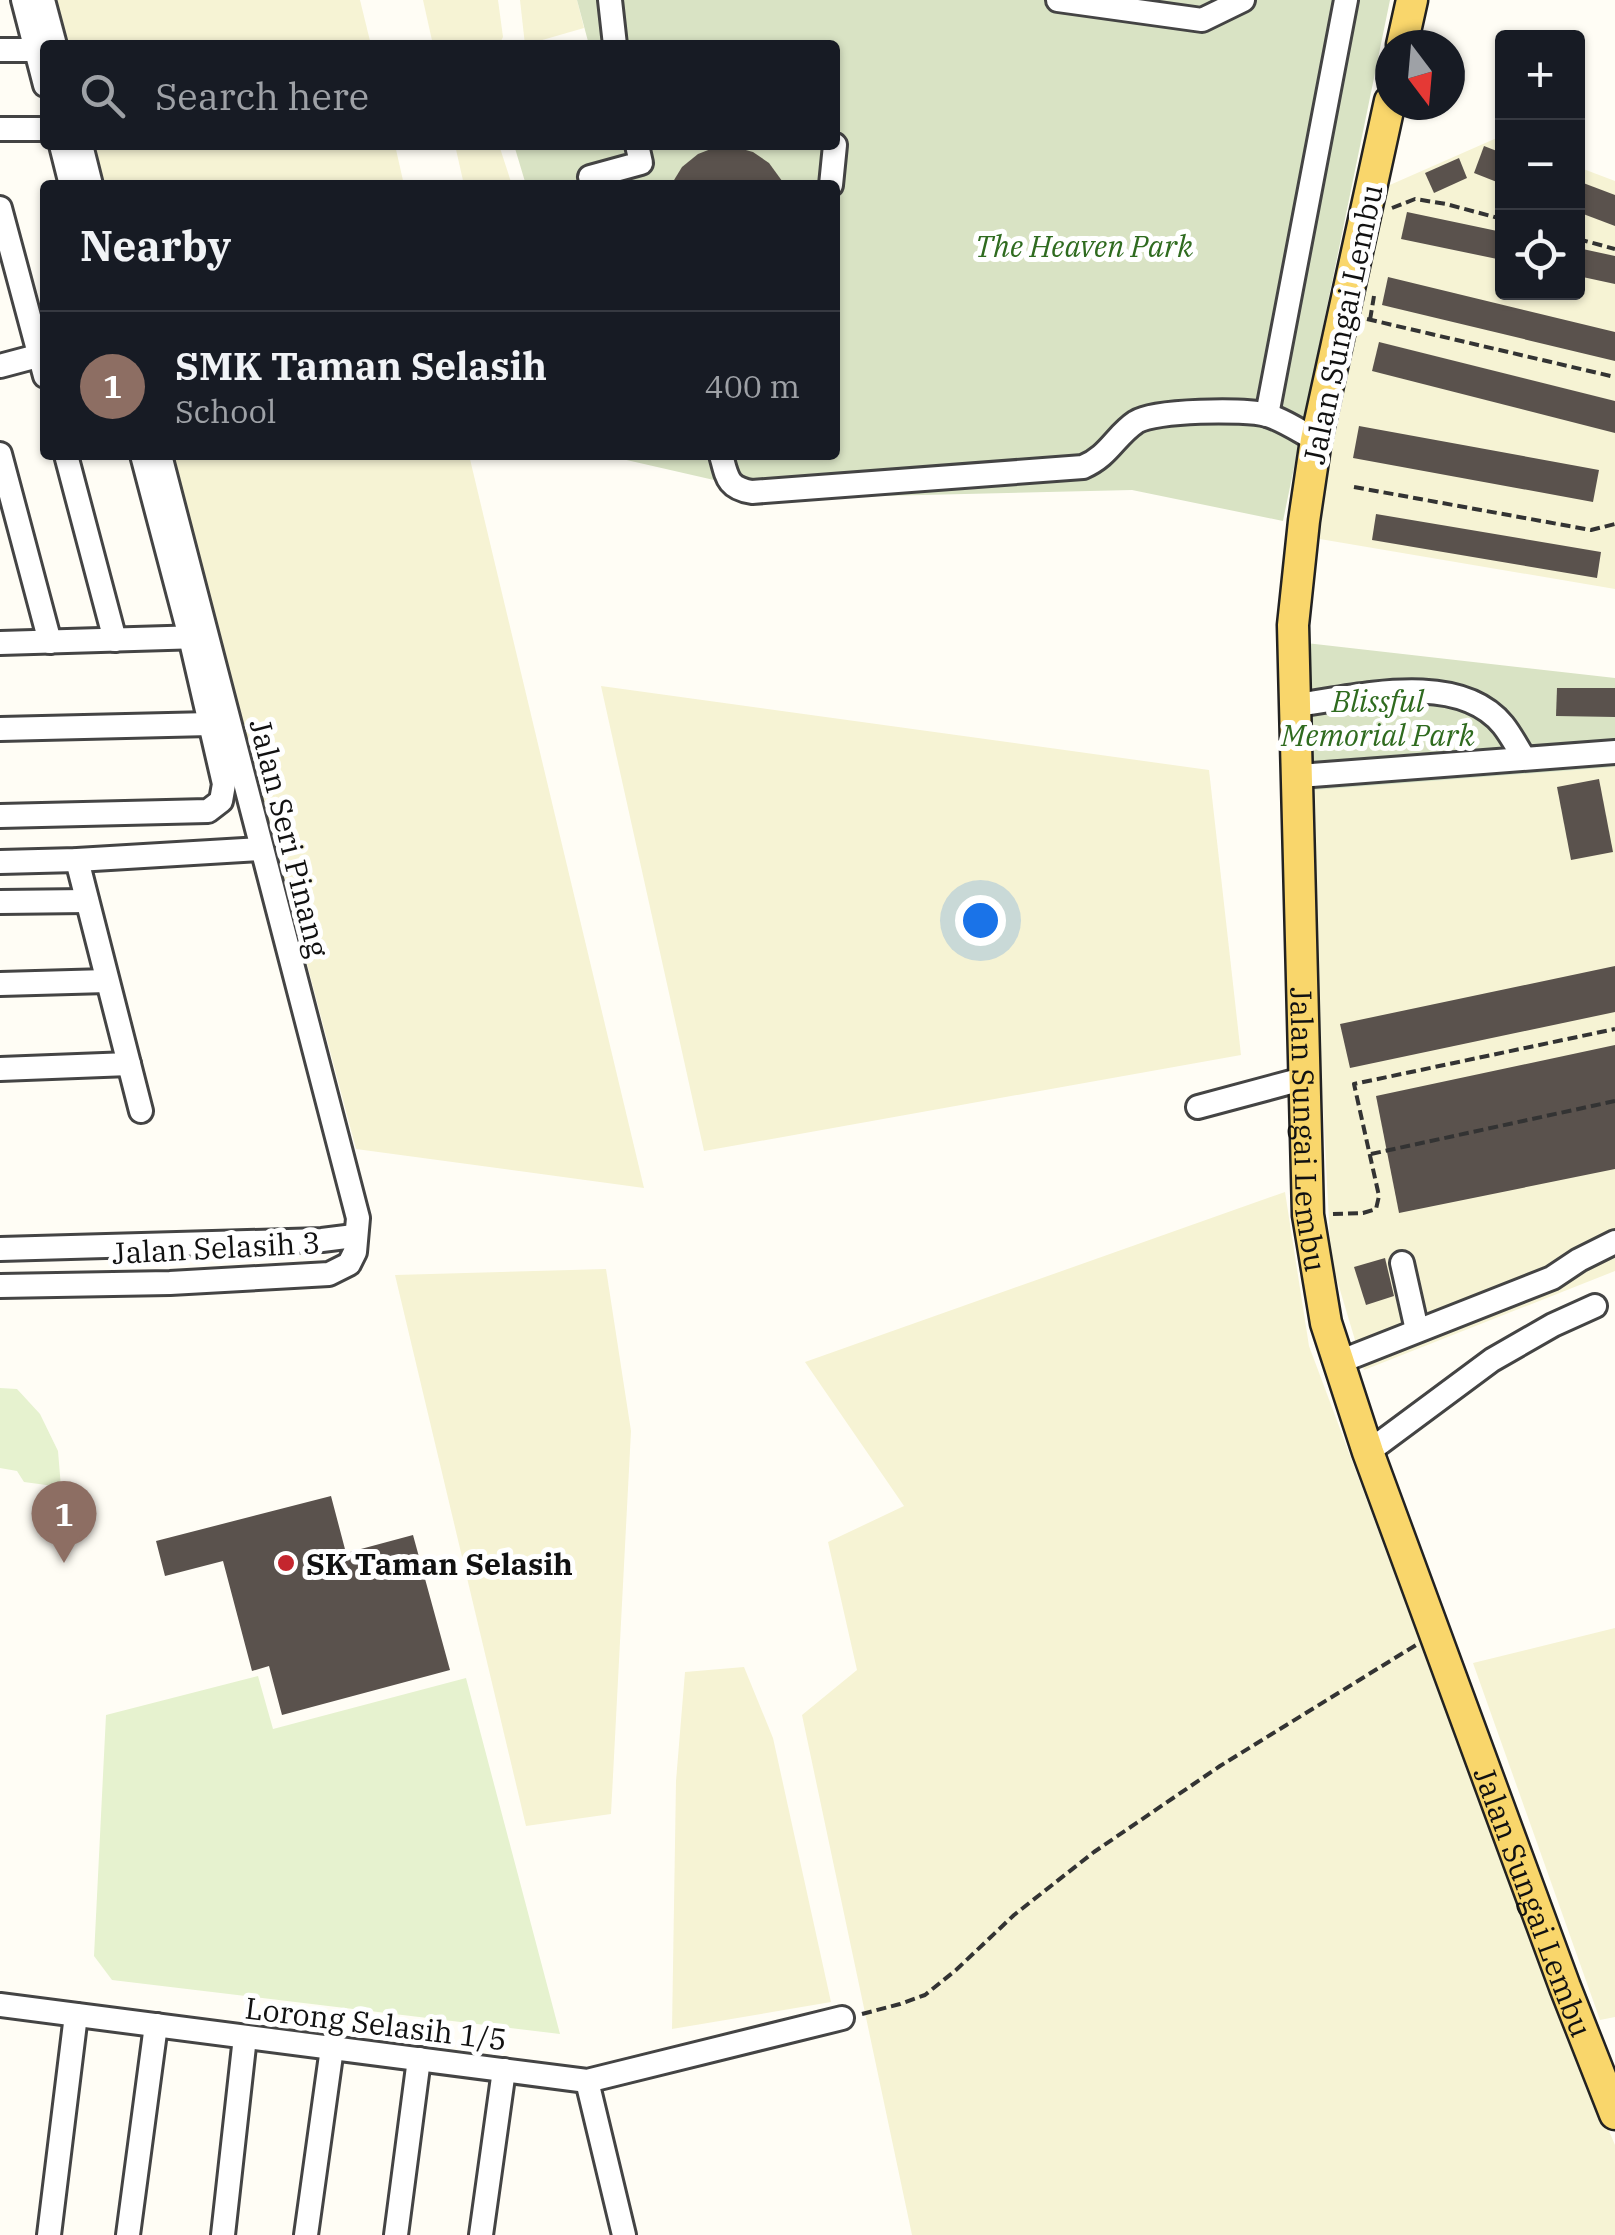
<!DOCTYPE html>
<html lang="en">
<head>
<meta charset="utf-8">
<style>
  body { margin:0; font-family:"IBM Plex Serif",serif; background:#20242c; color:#f1f3f6 }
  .controls { position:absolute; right:30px; top:30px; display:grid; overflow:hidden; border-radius:10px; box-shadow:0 2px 8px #0004 }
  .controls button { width:90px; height:90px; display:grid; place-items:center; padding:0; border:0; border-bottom:2px solid #363941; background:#171b24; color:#f1f3f6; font:50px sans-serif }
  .compass { position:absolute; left:1375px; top:30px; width:90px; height:90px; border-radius:50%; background:#171b24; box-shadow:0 2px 8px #0004; rotate:164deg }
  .you { position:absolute; left:980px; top:920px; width:35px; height:35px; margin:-25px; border:8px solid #fff; border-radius:50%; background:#1a73e8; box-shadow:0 0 0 15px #1a73e833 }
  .badge { display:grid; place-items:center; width:65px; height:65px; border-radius:50%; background:#b45309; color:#fff; font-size:32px; font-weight:700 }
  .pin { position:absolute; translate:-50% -82px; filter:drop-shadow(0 2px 5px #0008) }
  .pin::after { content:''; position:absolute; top:52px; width:35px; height:30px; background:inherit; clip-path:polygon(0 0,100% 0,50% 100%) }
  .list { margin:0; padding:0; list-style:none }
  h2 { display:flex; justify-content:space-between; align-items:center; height:130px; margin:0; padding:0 40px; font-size:42px }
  h2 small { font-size:32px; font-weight:400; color:#9ea1a6 }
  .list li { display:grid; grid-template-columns:65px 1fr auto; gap:30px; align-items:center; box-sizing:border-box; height:150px; padding:0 40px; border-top:2px solid #363941 }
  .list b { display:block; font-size:38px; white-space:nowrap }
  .list p { margin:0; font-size:32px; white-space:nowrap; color:#9ea1a6 }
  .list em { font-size:32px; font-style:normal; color:#9ea1a6 }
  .icon { flex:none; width:55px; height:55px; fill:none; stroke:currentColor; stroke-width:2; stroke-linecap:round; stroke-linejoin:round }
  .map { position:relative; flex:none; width:1615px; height:2235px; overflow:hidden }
  .search { position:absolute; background:#171b24; box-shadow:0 2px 8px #0004; left:40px; top:40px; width:800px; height:110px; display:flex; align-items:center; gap:25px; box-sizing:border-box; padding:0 35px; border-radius:10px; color:#9ea1a6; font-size:38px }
  .panel { position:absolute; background:#171b24; box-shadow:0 2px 8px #0004; left:40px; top:180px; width:800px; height:280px; border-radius:10px }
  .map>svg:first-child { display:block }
  .farmland { fill:#f6f3d4 }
  .cemetery { fill:#d9e3c4 }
  .pitch { fill:#e6f2cf }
  .building { fill:#5a524d }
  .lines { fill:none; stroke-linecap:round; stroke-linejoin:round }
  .minor-casing { stroke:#444; stroke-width:28 }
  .major-casing { stroke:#222; stroke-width:35 }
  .path { stroke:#333; stroke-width:4; stroke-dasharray:10 5; stroke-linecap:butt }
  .minor { stroke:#fff; stroke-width:22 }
  .major { stroke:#f9d66b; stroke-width:30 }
  .poi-dot { fill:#c4262e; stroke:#fff; stroke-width:4 }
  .labels { text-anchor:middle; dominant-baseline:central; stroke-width:10; stroke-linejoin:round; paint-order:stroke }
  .park-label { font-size:30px; font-style:italic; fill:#2f6b1f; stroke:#fff }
  .street-label { font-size:30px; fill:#111; stroke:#fff }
  .poi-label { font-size:30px; font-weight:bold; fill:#111; stroke:#fff; text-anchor:start }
</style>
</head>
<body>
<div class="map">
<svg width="1615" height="2235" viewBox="0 0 1615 2235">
  <rect width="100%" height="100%" fill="#fffdf5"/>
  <g class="farmland">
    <polygon points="52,0 360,0 371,45 64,45"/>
    <polygon points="423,0 498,0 503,37 499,45 433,45"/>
    <polygon points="520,0 577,0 584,28 525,45"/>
    <polygon points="1499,137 1502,139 1502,292 1578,292 1578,167 1615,181 1615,589 1314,538 1383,188"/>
    <polygon points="90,145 395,145 404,185 101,185"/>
    <polygon points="455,145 499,145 512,185 464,185"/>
    <polygon points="172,455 469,455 644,1188 356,1149"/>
    <polygon points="601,686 1209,770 1241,1055 704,1151"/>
    <polygon points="1615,767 1615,1271 1364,1370 1331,1260 1318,1011 1315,790"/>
    <polygon points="1285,1192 1309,1346 1564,2026 1615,2145 1615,2235 912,2235 802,1715 857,1670 828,1542 904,1506 805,1362"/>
    <polygon points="606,1269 631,1431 611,1814 526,1826 395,1275"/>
    <polygon points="1615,1628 1615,2017 1600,2020 1473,1663"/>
    <polygon points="744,1667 773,1738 831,2002 672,2029 676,1781 685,1672"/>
  </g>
  <g class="cemetery">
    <polygon points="577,0 1390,0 1283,521 1132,490 746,499 714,480 609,456 835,455 835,185 526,185 514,145 835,145 835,45 589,45"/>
    <polygon points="1306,643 1615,678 1615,767 1315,790"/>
  </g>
  <g class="pitch">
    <polygon points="0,1388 17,1389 40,1414 58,1451 61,1487 24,1482 17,1471 0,1468"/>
    <polygon points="258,1676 273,1729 466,1678 560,2034 112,1980 94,1956 106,1715"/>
  </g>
  <g class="building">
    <polygon points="1484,146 1502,153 1502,184 1474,173"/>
    <polygon points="716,147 735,147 753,152 769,163 785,185 671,185 682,167 698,154"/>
    <polygon points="1459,158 1467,178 1434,193 1425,173"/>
    <polygon points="1578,181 1615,195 1615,226 1578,212"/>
    <polygon points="1407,212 1502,232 1502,260 1401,239"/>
    <polygon points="1578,248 1615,256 1615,284 1578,276"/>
    <polygon points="1388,277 1615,332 1615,361 1382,305"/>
    <polygon points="1379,342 1615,401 1615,433 1372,371"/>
    <polygon points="1359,426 1599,470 1593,502 1353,458"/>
    <polygon points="1376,514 1601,552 1597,578 1372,540"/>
    <polygon points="1557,688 1615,688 1615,717 1556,716"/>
    <polygon points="1599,779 1613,852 1571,860 1557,787"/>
    <polygon points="1615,966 1615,1012 1350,1068 1340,1024"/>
    <polygon points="1615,1045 1615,1169 1399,1213 1376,1096"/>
    <polygon points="1385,1258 1394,1296 1366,1305 1354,1267"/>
    <polygon points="331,1496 346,1553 413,1535 450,1670 282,1715 269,1666 252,1671 223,1561 165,1576 156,1541"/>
  </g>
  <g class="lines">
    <defs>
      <g id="minor">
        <polyline points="23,0 45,85"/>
        <polyline points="43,0 55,45"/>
        <polyline points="610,0 615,45"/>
        <polyline points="1058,0 1202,20 1243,0"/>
        <polyline points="0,50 36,50"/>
        <polyline points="0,129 45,129"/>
        <polyline points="61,145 71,185"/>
        <polyline points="81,145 91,185"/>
        <polyline points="593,185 590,177 641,163 637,145"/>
        <polyline points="831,185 835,145"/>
        <polyline points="0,208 45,376"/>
        <polyline points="0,366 45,354"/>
        <polyline points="1267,415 1346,0"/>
        <polyline points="0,454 50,642"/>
        <polyline points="66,455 115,640"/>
        <path d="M721,455C727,477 727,488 752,492L1083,467C1109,456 1115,436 1136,422C1155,410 1244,409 1267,415C1284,420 1301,432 1316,440"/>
        <polyline points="0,643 201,637"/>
        <path d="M1296,705C1357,697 1458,670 1503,725C1511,735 1517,747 1524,758"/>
        <polyline points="0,729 210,724"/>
        <polyline points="1299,776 1615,752"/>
        <polyline points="0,816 208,811 221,801 224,784 190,637 142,455"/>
        <polyline points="77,860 141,1111"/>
        <polyline points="0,862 77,860 261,849"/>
        <polyline points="0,902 87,901"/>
        <polyline points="0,984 107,981"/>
        <polyline points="0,1069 129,1064"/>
        <polyline points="1198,1107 1306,1078"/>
        <polyline points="0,1249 322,1240 354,1236"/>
        <polyline points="1402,1263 1417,1330"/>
        <polyline points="0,1286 170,1283 329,1274 349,1264 355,1252 358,1218 160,455"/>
        <polyline points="1339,1362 1552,1278 1579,1260 1615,1242"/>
        <polyline points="1368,1452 1492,1360 1553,1325 1595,1306"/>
        <polyline points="0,2005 587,2081 842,2018"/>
        <polyline points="587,2081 624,2235"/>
        <polyline points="49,2235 76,2015"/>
        <polyline points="128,2235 156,2025"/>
        <polyline points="223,2235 245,2037"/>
        <polyline points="306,2235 332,2048"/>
        <polyline points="396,2235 419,2059"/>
        <polyline points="481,2235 504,2070"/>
      </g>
      <g id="major">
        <polyline points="1402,45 1412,0"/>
        <path id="s1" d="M1390,101L1316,440L1304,521L1293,625L1308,1215L1326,1323L1368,1452L1565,1987L1615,2114"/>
      </g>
    </defs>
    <use href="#minor" class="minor-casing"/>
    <use href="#major" class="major-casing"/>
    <g class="path">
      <polyline points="1392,208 1415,199 1446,204 1502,219"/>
      <polyline points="1578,239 1615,249"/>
      <polyline points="1367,319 1615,377"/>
      <polyline points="1370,320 1374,296"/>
      <polyline points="1354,487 1591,530 1615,524"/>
      <polyline points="1371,1154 1615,1101"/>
      <polyline points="1333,1214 1363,1213 1376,1209 1379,1196 1354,1084 1615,1029"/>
      <polyline points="862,2014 900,2004 925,1995 956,1970 1014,1915 1094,1852 1220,1766 1416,1645"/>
    </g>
    <use href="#minor" class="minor"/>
    <use href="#major" class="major"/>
  </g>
  <circle class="poi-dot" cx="286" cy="1563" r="10"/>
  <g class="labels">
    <g class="park-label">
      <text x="1084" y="245">The Heaven Park</text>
      <text x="1378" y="700">Blissful<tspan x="1378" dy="34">Memorial Park</tspan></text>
    </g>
    <g class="street-label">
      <text transform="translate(1342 324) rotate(-78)">Jalan Sungai Lembu</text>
      <text transform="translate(290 838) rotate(76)">Jalan Seri Pinang</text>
      <text stroke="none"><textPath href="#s1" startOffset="1038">Jalan Sungai Lembu</textPath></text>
      <text transform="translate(216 1247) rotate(-3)">Jalan Selasih 3</text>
      <text stroke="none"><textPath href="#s1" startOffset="1848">Jalan Sungai Lembu</textPath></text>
      <text transform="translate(376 2023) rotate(7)">Lorong Selasih 1/5</text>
    </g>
    <g class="poi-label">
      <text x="306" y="1563">SK Taman Selasih</text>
    </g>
  </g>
</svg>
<div class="controls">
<button>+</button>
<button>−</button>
<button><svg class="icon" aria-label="locate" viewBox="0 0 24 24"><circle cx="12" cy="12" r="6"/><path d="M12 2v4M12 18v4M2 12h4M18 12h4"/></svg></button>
</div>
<svg class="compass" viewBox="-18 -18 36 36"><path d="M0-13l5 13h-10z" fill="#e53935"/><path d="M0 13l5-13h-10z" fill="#9ea1a6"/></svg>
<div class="you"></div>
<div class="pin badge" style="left:64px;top:1563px;background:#8d6e63">1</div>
<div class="search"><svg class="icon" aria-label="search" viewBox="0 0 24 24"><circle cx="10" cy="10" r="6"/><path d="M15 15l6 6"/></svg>Search here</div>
<section class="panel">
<h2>Nearby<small></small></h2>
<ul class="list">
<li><span class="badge" style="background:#8d6e63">1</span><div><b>SMK Taman Selasih</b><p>School</p></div><em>400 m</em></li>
</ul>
</section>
</div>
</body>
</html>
